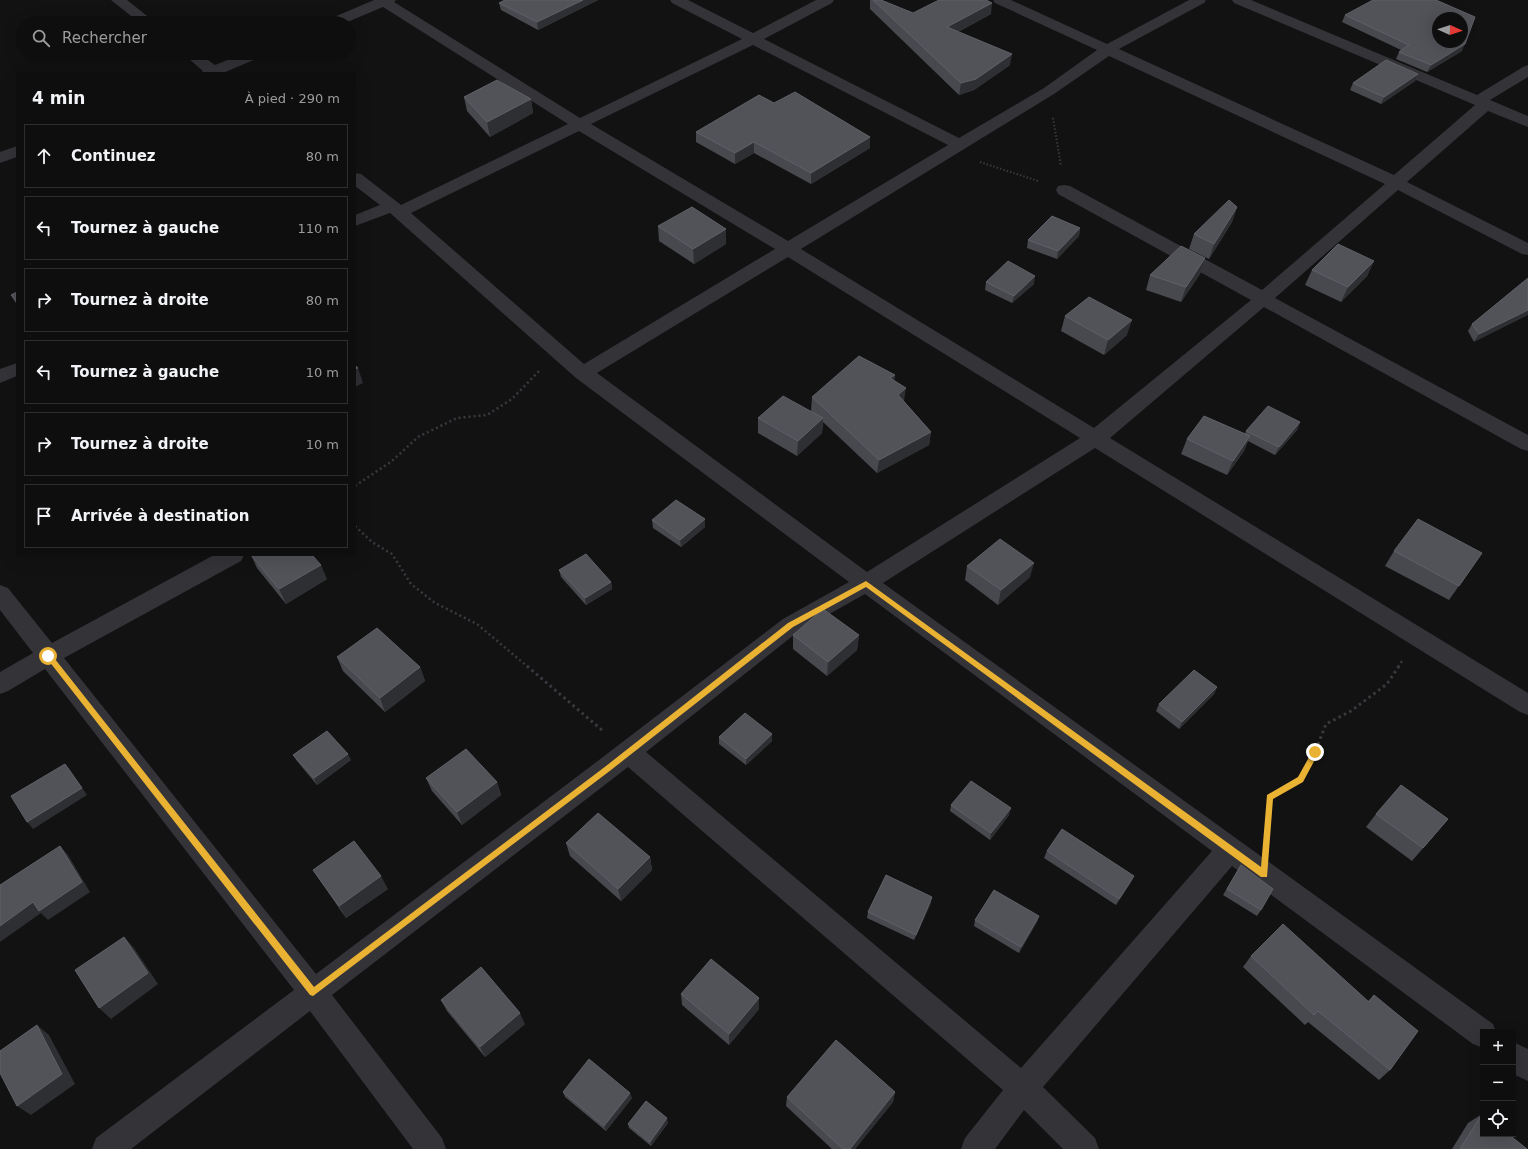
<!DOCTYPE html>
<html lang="fr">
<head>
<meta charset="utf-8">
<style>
  body { margin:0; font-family:"DejaVu Sans",sans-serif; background:#1c1c1c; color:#f1f3f6 }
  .controls { position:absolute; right:12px; bottom:12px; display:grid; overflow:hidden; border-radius:0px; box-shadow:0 4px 16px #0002 }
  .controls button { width:36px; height:36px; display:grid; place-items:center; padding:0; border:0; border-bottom:1px solid #2e2e2e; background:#0e0e0e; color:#f1f3f6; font:20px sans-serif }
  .compass { position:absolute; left:1432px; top:12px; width:36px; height:36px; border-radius:50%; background:#0e0e0e; box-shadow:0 4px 16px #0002; rotate:93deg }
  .stop { position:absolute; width:12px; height:12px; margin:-9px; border:3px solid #eab233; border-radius:50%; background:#fff }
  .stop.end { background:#eab233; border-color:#fff; box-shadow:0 1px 4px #0008 }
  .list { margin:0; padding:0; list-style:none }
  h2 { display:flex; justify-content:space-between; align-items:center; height:52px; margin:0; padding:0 16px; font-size:17px }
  h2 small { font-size:13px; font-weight:400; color:#9b9c9e }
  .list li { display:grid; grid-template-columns:26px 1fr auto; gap:12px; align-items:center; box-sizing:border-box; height:64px; margin:0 8px 8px; padding:0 8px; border:1px solid #2e2e2e; border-radius:0px }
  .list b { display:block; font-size:15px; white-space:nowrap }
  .list em { font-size:13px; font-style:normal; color:#9b9c9e }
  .icon { flex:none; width:22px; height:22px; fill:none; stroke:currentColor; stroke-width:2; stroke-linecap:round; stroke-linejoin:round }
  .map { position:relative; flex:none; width:1528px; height:1149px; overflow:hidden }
  .search { position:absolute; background:#0e0e0e; box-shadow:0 4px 16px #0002; left:16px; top:16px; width:340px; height:44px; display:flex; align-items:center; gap:10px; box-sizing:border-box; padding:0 14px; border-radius:22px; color:#9b9c9e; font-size:15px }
  .panel { position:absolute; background:#0e0e0e; box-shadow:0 4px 16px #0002; left:16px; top:72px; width:340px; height:484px; border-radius:0px }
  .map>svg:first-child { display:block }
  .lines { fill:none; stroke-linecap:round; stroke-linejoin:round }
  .path-far2 { stroke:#393a3f; stroke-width:2; stroke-dasharray:1.5 2; stroke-linecap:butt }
  .path-far1 { stroke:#393a3f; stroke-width:2.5; stroke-dasharray:2 3; stroke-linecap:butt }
  .path { stroke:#393a3f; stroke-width:3; stroke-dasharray:2.5 3.5; stroke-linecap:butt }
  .street { fill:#333338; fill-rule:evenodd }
  .wall { fill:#48494e }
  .shaded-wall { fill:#2e2f32 }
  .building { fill:#525359; stroke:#5e6167; fill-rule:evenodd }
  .route { fill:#eab233 }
</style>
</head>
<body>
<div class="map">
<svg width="1528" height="1149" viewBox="0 0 1528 1149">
  <rect width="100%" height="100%" fill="#121213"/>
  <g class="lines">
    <g class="path-far2">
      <polyline points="1053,118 1061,166"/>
      <polyline points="980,162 1038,181"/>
    </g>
    <g class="path-far1">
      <polyline points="355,486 392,461 418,437 457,418 487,415 512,399 539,371"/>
      <polyline points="355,526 372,542 392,554 411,584 435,603 477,624 528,667"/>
      <polyline points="1398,667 1402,661"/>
    </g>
    <g class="path">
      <polyline points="527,666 603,731"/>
      <polyline points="1268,836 1269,797 1300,779 1315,752 1326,724 1351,711 1387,684 1399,666"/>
    </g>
    <g class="street">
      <polygon points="111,0 127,0 156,23 140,23"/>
      <path d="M374,0H396L394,2L580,118L742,39L672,3L670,0H688L753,33L816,0H834L832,3L764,39L959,138L1044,88L1097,50L995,3L993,0H1011L1107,44L1189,0H1206L1204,3L1119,49L1394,175L1475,105L1234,3L1232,0H1251L1477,95L1523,67L1528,65V77L1490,100L1528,116V127L1488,111L1407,182L1528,243V255L1522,254L1398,190L1275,298L1528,435V451L1521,449L1264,307L1110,438L1528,693V715L1520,712L1095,448L883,583L1493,1024L1496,1032H1483V1048L1473,1044L1232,866L1043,1087L1095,1138L1099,1149H1063L1024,1110L995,1149H961L965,1138L1003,1090L628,767L332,995L442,1138L446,1149H413L310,1011L131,1149H92L96,1138L294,990L45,669L8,691L0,694V672L33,653L0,610V585L8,588L52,643L214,555H244L241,561L64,658L316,974L599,760L783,619L849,582L576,378L390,213L355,226V215L380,205L355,186V173L361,174L401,205L568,124L383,7L345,23H325L327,20ZM753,45L948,145L788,241L591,124ZM1109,56L1385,184L1262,290L1070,186L1064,185L1058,186L1056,190L1058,194L1251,300L1094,428L801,249L1054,94ZM579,131L775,249L584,364L411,213ZM788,257L1080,438L867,572L597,373ZM865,594L1212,851L1021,1068L646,752L799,631Z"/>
      <polygon points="182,53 198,53 215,65 245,53 265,53 263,56 223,73 201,73 203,71"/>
      <polygon points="17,146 17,157 0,163 0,152"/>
      <polygon points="17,363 17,376 0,383 0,369"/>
      <polygon points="1513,1042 1528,1049 1528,1081 1513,1074"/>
    </g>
  </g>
  <g class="wall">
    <polygon points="505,0 598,0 538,30 501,10 499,3"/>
    <polygon points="870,0 881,0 913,13 991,14 958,32 1010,65 974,90 959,95 870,9"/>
    <polygon points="1345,15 1462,51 1427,72 1396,59 1399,52 1401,50 1342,22"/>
    <polygon points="1418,74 1415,81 1381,104 1350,90 1353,83"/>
    <polygon points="464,97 531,99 533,113 490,137 467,111"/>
    <polygon points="774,103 870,137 870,148 811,184 754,153 735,164 696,142 696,132"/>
    <polygon points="1237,207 1232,222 1209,259 1189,249 1194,234"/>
    <polygon points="658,226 726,229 726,244 694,264 659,241"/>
    <polygon points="1080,228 1079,236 1057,259 1027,248 1028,240"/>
    <polygon points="1205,258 1200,274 1181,302 1146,290 1150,275"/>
    <polygon points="1374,261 1367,276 1341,302 1305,285 1312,270"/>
    <polygon points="1528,278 1474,342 1468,331 1472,324"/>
    <polygon points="986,282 1034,284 1012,303 985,290"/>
    <polygon points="17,292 17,305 11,295"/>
    <polygon points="1065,316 1127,335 1104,355 1061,331"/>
    <polygon points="895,375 894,381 904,401 931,432 929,445 877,473 823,422 822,433 797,456 758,433 758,418 814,413 811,411 812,397"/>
    <polygon points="1300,422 1297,430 1275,455 1248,441 1244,451 1227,475 1181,454 1187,439 1245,434 1246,431"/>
    <polygon points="705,519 705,527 681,547 653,528 652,520"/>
    <polygon points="1394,551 1482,553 1449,600 1385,566"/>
    <polygon points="251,555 327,579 286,604 257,568"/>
    <polygon points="967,566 1030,577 998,605 965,580"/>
    <polygon points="559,570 611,582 612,589 586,605 561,577"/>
    <polygon points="793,635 859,635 857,650 827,676 793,649"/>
    <polygon points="337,657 420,667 425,681 385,712 343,671"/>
    <polygon points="1217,687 1214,694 1179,729 1156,711 1159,704"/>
    <polygon points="719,737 772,741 746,765 719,744"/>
    <polygon points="293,755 351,760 317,785 297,761"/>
    <polygon points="426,778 497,782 501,795 462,825 432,791"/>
    <polygon points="951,805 1009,815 990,840 950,811"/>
    <polygon points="1376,814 1448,819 1412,861 1366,827"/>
    <polygon points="566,843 650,857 652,870 621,901 570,856"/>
    <polygon points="1047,851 1134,876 1131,882 1116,905 1044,858"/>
    <polygon points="1241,865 1261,910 1257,916 1223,895"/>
    <polygon points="313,870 388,889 346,918 321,882"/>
    <polygon points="931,903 914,940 867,918 868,912"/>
    <polygon points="1039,916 1037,922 1019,953 974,926 975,920"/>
    <polygon points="1251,956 1368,1001 1374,995 1390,1070 1379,1080 1308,1022 1305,1025 1243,967"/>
    <polygon points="681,994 759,998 759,1009 729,1045 682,1005"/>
    <polygon points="441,1000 525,1024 485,1057 447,1011"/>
    <polygon points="563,1092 632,1098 606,1131 565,1097"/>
    <polygon points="895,1092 893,1102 855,1149 832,1149 786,1106 787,1097"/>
    <polygon points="1482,1114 1527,1149 1452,1149 1468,1123"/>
    <polygon points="668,1123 651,1146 629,1128 628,1124"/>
  </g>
  <g class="shaded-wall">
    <polygon points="583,0 598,0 538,30 537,22"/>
    <polygon points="992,3 991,14 946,38 947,27"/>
    <polygon points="1465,44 1462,51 1427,72 1431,65"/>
    <polygon points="1012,54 1010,65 974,90 959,95 961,83"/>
    <polygon points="1418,74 1415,81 1381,104 1384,97"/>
    <polygon points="531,99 533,113 490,137 487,122"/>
    <polygon points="870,137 870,148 811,184 811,173"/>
    <polygon points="754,142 754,153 735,164 735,153"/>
    <polygon points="1237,207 1232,222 1209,259 1214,244"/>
    <polygon points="1080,228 1079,236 1057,259 1058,251"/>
    <polygon points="726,229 726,244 694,264 693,249"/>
    <polygon points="1205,258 1200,274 1181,302 1186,287"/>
    <polygon points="1374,261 1367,276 1341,302 1348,287"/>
    <polygon points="1035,276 1034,284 1012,303 1014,296"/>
    <polygon points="1528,310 1528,315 1474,342 1479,334"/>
    <polygon points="1132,320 1127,335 1104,355 1108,340"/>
    <polygon points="358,368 363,383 355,387 355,369"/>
    <polygon points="895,375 893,389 890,378"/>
    <polygon points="906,388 904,401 898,395"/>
    <polygon points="823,418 822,433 797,456 798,441"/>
    <polygon points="1300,422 1297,430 1275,455 1279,447"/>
    <polygon points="931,432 929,445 877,473 879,460"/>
    <polygon points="1250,436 1244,451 1227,475 1233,461"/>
    <polygon points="705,519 705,527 681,547 680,540"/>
    <polygon points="1034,563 1030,577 998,605 1001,590"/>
    <polygon points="321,565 327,579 286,604 279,589"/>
    <polygon points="611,582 612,589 586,605 585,598"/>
    <polygon points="859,635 857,650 827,676 828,662"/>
    <polygon points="420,667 425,681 385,712 380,698"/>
    <polygon points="1217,687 1214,694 1179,729 1182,722"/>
    <polygon points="772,734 772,741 746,765 746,759"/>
    <polygon points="348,754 351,760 317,785 314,778"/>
    <polygon points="65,764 70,770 87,795 33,829 27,822"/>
    <polygon points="497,782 501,795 462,825 457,812"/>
    <polygon points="1011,808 1009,815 990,840 991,833"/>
    <polygon points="60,846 68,855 90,892 48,920 41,913 0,942 0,926"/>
    <polygon points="650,857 652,870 621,901 618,889"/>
    <polygon points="381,876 388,889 346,918 339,906"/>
    <polygon points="1134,876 1131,882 1116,905 1119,899"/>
    <polygon points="932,897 931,903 914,940 916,935"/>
    <polygon points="1039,916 1037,922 1019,953 1021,947"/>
    <polygon points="124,937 134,948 158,984 111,1019 99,1008"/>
    <polygon points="759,998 759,1009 729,1045 729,1034"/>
    <polygon points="520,1013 525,1024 485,1057 480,1047"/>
    <polygon points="37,1025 49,1035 75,1084 31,1115 17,1106"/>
    <polygon points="895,1092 893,1102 855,1149 850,1149"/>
    <polygon points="630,1093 632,1098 606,1131 604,1126"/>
    <polygon points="667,1118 668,1123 651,1146 650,1142"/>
  </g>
  <g class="building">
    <polygon points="505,0 583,0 537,22 499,3"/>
    <polygon points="873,0 881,0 913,13 939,0 986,0 992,3 947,27 1012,54 976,79 961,83"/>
    <path d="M1373,0H1436L1475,17L1465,44L1431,65L1399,52L1409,45L1345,15ZM1438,18H1462V42H1438Z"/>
    <polygon points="1386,60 1418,74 1384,97 1353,83"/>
    <polygon points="497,80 531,99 487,122 464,97"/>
    <polygon points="795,92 870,137 811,173 754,142 735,153 696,132 759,95 774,103"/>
    <polygon points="1229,200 1237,207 1214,244 1194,234"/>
    <polygon points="692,207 726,229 693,249 658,226"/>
    <polygon points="1052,216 1080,228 1058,251 1028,240"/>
    <polygon points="1338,244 1374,261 1348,287 1312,270"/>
    <polygon points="1181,246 1205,258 1186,287 1150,275"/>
    <polygon points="1008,261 1035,276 1014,296 986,282"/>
    <polygon points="1528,278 1528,310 1479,334 1472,324"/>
    <polygon points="17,292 17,302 11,295"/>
    <polygon points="1089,297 1132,320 1108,340 1065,316"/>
    <polygon points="859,356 895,375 890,378 906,388 898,395 931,432 879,460 812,397"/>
    <polygon points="355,365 358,368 355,369"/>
    <polygon points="783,396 823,418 798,441 758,418"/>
    <polygon points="1268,406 1300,422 1279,447 1246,431"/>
    <polygon points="1204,416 1250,436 1233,461 1187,439"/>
    <polygon points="676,500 705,519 680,540 652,520"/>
    <polygon points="1418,519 1482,553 1459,586 1394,551"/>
    <polygon points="1000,539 1034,563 1001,590 967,566"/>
    <polygon points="586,554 611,582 585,598 559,570"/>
    <polygon points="251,555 312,555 321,565 279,589"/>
    <polygon points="823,609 859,635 828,662 793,635"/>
    <polygon points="377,628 420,667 380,698 337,657"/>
    <polygon points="1194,670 1217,687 1182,722 1159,704"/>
    <polygon points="745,713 772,734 746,759 719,737"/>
    <polygon points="327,731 348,754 314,778 293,755"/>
    <polygon points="466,749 497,782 457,812 426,778"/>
    <polygon points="65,764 82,788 27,822 11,796"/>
    <polygon points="971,781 1011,808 991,833 951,805"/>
    <polygon points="1401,785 1448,819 1423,848 1376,814"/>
    <polygon points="598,813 650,857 618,889 566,843"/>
    <polygon points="1062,829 1134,876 1119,899 1047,851"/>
    <polygon points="354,841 381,876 339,906 313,870"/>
    <polygon points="60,846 82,882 39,911 33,902 0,926 0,885"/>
    <polygon points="1241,865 1273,889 1261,910 1227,889"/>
    <polygon points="886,875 932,897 916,935 868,912"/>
    <polygon points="994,890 1039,916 1021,947 975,920"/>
    <polygon points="1283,924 1369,1002 1374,995 1418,1031 1390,1070 1318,1011 1314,1015 1251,956"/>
    <polygon points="124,937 148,973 99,1008 75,970"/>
    <polygon points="711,959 759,998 729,1034 681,994"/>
    <polygon points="481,967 520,1013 480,1047 441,1000"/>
    <polygon points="37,1025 62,1074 17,1106 0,1073 0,1051"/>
    <polygon points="836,1040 895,1092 850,1149 843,1149 787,1097"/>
    <polygon points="589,1059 630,1093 604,1126 563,1092"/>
    <polygon points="646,1101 667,1118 650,1142 628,1124"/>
    <polygon points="1482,1114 1483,1115 1483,1134 1508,1134 1527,1149 1460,1149"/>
  </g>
  <polygon class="route" points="866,581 1261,867 1267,795 1298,777 1313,750 1318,750 1319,752 1303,782 1273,799 1267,877 1261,877 866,587 793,627 611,770 313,996 310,995 45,656 48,653 51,654 314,987 606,766 788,623"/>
</svg>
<div class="controls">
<button>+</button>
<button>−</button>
<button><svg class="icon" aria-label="locate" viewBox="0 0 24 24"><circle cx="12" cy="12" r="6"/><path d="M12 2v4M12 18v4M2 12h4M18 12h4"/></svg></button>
</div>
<svg class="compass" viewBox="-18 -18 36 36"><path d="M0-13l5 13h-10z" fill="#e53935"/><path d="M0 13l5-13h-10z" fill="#9b9c9e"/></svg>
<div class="stop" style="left:48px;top:656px"></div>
<div class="stop end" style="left:1315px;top:752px"></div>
<div class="search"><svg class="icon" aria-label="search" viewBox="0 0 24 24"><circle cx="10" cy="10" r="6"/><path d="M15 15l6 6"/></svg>Rechercher</div>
<section class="panel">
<h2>4 min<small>À pied · 290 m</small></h2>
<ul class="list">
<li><svg class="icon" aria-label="ahead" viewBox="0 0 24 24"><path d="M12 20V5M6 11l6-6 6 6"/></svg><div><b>Continuez</b></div><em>80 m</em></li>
<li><svg class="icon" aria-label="left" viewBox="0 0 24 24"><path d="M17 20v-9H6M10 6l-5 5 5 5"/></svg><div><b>Tournez à gauche</b></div><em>110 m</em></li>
<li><svg class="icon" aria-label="right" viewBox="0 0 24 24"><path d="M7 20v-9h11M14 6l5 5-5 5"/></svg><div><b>Tournez à droite</b></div><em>80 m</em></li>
<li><svg class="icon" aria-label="left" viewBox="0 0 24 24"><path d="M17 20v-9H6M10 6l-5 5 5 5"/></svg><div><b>Tournez à gauche</b></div><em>10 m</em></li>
<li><svg class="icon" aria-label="right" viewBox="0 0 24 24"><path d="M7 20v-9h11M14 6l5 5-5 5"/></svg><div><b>Tournez à droite</b></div><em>10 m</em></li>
<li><svg class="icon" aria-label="arrive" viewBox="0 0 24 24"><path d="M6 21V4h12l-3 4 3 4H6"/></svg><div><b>Arrivée à destination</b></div></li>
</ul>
</section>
</div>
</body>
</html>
